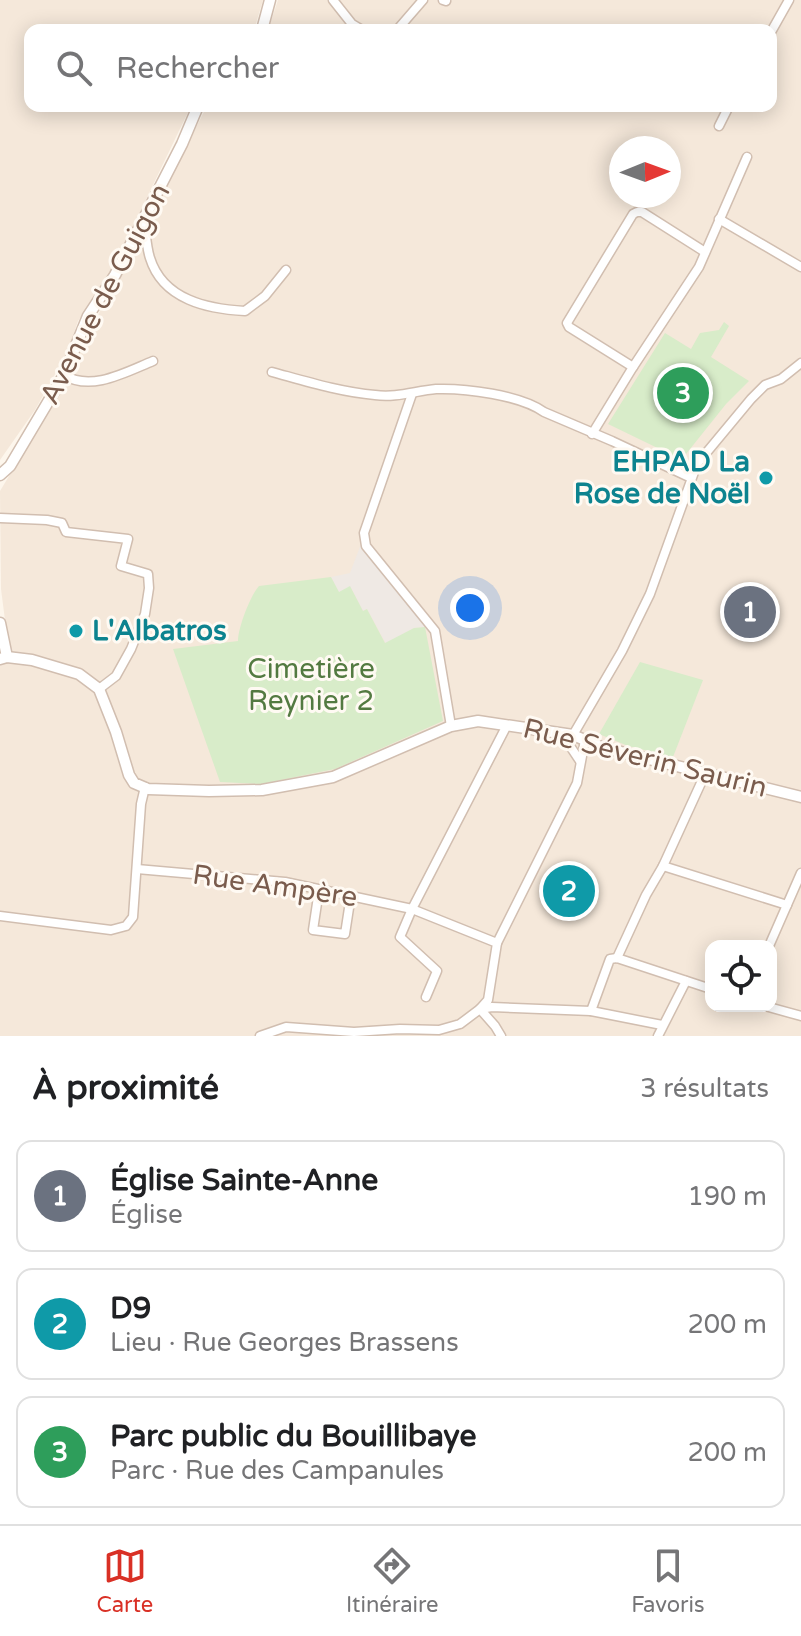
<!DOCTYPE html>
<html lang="fr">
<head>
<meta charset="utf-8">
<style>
  body { margin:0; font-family:"Varela Round",sans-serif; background:#f6f6f6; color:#202124 }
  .controls { position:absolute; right:24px; bottom:24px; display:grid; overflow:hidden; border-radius:16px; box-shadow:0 4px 20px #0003 }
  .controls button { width:72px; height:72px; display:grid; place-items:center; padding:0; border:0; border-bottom:2px solid #e0e0e0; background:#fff; color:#202124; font:40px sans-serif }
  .compass { position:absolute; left:609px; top:136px; width:72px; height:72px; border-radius:50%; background:#fff; box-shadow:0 4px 20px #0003; rotate:89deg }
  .you { position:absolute; left:470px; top:608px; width:28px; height:28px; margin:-20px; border:6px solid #fff; border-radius:50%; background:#1a73e8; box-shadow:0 0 0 12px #1a73e833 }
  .badge { display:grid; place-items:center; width:52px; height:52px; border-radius:50%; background:#d93025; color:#fff; font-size:26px; font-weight:700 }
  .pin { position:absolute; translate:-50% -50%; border:4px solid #fff; box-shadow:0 2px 8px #0006 }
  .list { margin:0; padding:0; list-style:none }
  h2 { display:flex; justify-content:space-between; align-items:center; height:104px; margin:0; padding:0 32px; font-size:34px }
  h2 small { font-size:26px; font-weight:400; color:#757577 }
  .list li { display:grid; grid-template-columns:52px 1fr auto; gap:24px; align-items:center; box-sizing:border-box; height:112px; margin:0 16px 16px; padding:0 16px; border:2px solid #e0e0e0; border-radius:16px }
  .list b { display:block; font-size:30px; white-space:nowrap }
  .list p { margin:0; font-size:26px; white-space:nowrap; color:#757577 }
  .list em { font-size:26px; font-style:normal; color:#757577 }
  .icon { flex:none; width:44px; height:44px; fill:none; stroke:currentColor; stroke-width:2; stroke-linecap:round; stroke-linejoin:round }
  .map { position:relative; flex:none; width:801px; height:1036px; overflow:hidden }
  .search { position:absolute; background:#fff; box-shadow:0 4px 20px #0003; left:24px; right:24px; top:24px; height:88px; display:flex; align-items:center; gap:20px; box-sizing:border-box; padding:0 28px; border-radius:16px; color:#757577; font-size:30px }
  .sheet { height:488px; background:#fff }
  nav { display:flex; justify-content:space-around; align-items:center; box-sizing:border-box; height:112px; border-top:2px solid #e0e0e0; background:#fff; font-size:22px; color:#757577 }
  nav a { display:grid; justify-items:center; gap:4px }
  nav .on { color:#d93025 }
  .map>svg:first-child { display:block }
  .residential { fill:#f5e8da; fill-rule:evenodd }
  .industrial { fill:#efe9e4 }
  .green { fill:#d8ecc9 }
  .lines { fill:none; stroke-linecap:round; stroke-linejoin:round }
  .minor-casing { stroke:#d1beb0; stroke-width:11 }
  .tertiary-casing { stroke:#d1beb0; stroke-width:13 }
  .minor { stroke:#fff; stroke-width:8 }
  .tertiary { stroke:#fff; stroke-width:10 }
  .culture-dot { fill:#0f9aa8; stroke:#fffaf3; stroke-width:3 }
  .labels { text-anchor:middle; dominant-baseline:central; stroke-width:6; stroke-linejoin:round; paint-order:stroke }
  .street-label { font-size:28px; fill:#7a5c4d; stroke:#fffaf3 }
  .culture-label { font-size:28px; font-weight:bold; fill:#0d838f; stroke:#fffaf3; text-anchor:end }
  .park-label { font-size:28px; fill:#537a41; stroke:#fffaf3 }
</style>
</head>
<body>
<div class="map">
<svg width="801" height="1036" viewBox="0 0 801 1036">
  <rect width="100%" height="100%" fill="#fdf6ec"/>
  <g class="residential">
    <polygon points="0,0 263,0 254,30 30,30 30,106 191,106 110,274 78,321 68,351 35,410 0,460"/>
    <path d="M278,0H801V1036H0V659H10L1,589L0,491L59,393L88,332L111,292L207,106H771V30H268ZM621,148H669V196H621ZM711,946H771V1006H711Z"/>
  </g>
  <polygon class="industrial" points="361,544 425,627 414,628 386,644 367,609 363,611 351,588 339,594 331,577 350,573"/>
  <g class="green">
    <polygon points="724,322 729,326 711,357 749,381 726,404 686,454 674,456 608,424 665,333 691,349 700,333 719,330"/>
    <path d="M331,577L339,592L350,586L363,611L367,609L385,643L414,628L425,627L443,721L335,769L261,784L220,782L173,649L238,641C238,628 250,596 259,586Z"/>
    <polygon points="640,662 703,680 673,757 628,746 599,734"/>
  </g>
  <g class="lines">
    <defs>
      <g id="minor">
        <polyline points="333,0 352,24 362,30"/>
        <polyline points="443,0 446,1"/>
        <polyline points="397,30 423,0"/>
        <polyline points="771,32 789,0"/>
        <polyline points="719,126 729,106"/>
        <polyline points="719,219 801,267"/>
        <path d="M144,220C146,232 146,246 150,258C163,300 208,309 245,311L265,296L286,270"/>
        <polyline points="633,367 569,327 567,323 633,214 637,212 642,212 705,252"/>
        <path d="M272,372C305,381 340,392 375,395C396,398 415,391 436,389C465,388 520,395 544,412L612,441L691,478"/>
        <path d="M64,375C91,392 126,372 153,361"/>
        <polyline points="412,394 364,533 366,546 435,631 451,726"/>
        <polyline points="592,434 633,367 699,267 747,157"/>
        <polyline points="0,518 47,520 62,523 66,532 128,539 121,566 148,574 149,588 145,614 131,649 116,676 99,689"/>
        <polyline points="562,734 580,761"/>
        <polyline points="573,735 622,651 650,594 697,464 751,399 765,385 781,379 801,363"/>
        <polyline points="663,866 787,905"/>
        <polyline points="137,869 285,882 412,909 400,937 437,971 426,997"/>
        <polyline points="319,890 313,930 345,934 351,895"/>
        <polyline points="0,916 111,930 126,926 133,917 141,804 145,787"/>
        <polyline points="497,943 577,783 585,740"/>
        <polyline points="769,946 801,873"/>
        <polyline points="617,958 646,895 663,866 706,772"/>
        <polyline points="765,1006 801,1016"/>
        <polyline points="591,1011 662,1025"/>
        <polyline points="260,1036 286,1027 354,1032 400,1029 439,1030 460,1024 480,1009 492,1007 591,1011 610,959 617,958 711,989"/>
        <polyline points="501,1036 495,1026 480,1009 488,1000 497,943 412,909 507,725"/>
        <polyline points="658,1036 686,981"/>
      </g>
      <g id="tertiary">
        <polyline points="262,30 270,0"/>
        <polyline points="0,475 10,466 64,375 88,316 115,275 182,144 198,106"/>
        <polyline points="0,623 7,657"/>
        <polyline points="0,659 7,657 32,660 79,674 99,689 116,732 129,775 134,783 148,789 209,791 262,790 333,777 451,726 478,721 573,735 601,747 801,797"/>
      </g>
    </defs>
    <use href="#minor" class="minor-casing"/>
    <use href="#tertiary" class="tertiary-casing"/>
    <use href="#minor" class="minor"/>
    <use href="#tertiary" class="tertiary"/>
  </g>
  <g class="culture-dot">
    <circle cx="766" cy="478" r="8"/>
    <circle cx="76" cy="631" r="8"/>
  </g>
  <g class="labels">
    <g class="street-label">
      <text transform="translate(105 294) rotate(-62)">Avenue de Guigon</text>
      <text transform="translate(645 758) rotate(14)">Rue Séverin Saurin</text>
      <text transform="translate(275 886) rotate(8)">Rue Ampère</text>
    </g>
    <g class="culture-label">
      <text x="750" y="462">EHPAD La<tspan x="750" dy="32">Rose de Noël</tspan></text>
      <text x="92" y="631" text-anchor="start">L'Albatros</text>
    </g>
    <g class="park-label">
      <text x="311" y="669">Cimetière<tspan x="311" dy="32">Reynier 2</tspan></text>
    </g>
  </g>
</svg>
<div class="controls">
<button><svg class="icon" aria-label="locate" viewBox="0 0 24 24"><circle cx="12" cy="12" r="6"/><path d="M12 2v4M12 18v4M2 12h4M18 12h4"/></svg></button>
</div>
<svg class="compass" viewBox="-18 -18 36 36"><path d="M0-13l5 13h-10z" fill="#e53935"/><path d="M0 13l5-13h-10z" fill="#757577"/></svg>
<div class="you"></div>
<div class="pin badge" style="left:750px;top:612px;background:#6b7280">1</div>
<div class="pin badge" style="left:569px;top:891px;background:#0f9aa8">2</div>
<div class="pin badge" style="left:683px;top:393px;background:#2e9e5b">3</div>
<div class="search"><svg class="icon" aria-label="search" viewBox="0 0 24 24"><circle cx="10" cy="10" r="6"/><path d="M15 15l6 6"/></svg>Rechercher</div>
</div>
<section class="sheet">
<h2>À proximité<small>3 résultats</small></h2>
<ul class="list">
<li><span class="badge" style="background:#6b7280">1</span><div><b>Église Sainte-Anne</b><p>Église</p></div><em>190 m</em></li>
<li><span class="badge" style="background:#0f9aa8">2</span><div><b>D9</b><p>Lieu · Rue Georges Brassens</p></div><em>200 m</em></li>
<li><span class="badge" style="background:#2e9e5b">3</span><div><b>Parc public du Bouillibaye</b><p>Parc · Rue des Campanules</p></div><em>200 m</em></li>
</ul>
</section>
<nav>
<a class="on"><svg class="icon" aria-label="map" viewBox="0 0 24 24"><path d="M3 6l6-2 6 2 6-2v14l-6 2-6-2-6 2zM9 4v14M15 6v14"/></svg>Carte</a>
<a><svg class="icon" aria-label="directions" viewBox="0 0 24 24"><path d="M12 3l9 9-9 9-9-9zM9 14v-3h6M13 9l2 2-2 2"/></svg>Itinéraire</a>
<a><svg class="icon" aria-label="saved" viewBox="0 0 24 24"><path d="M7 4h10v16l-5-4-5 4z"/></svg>Favoris</a>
</nav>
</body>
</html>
